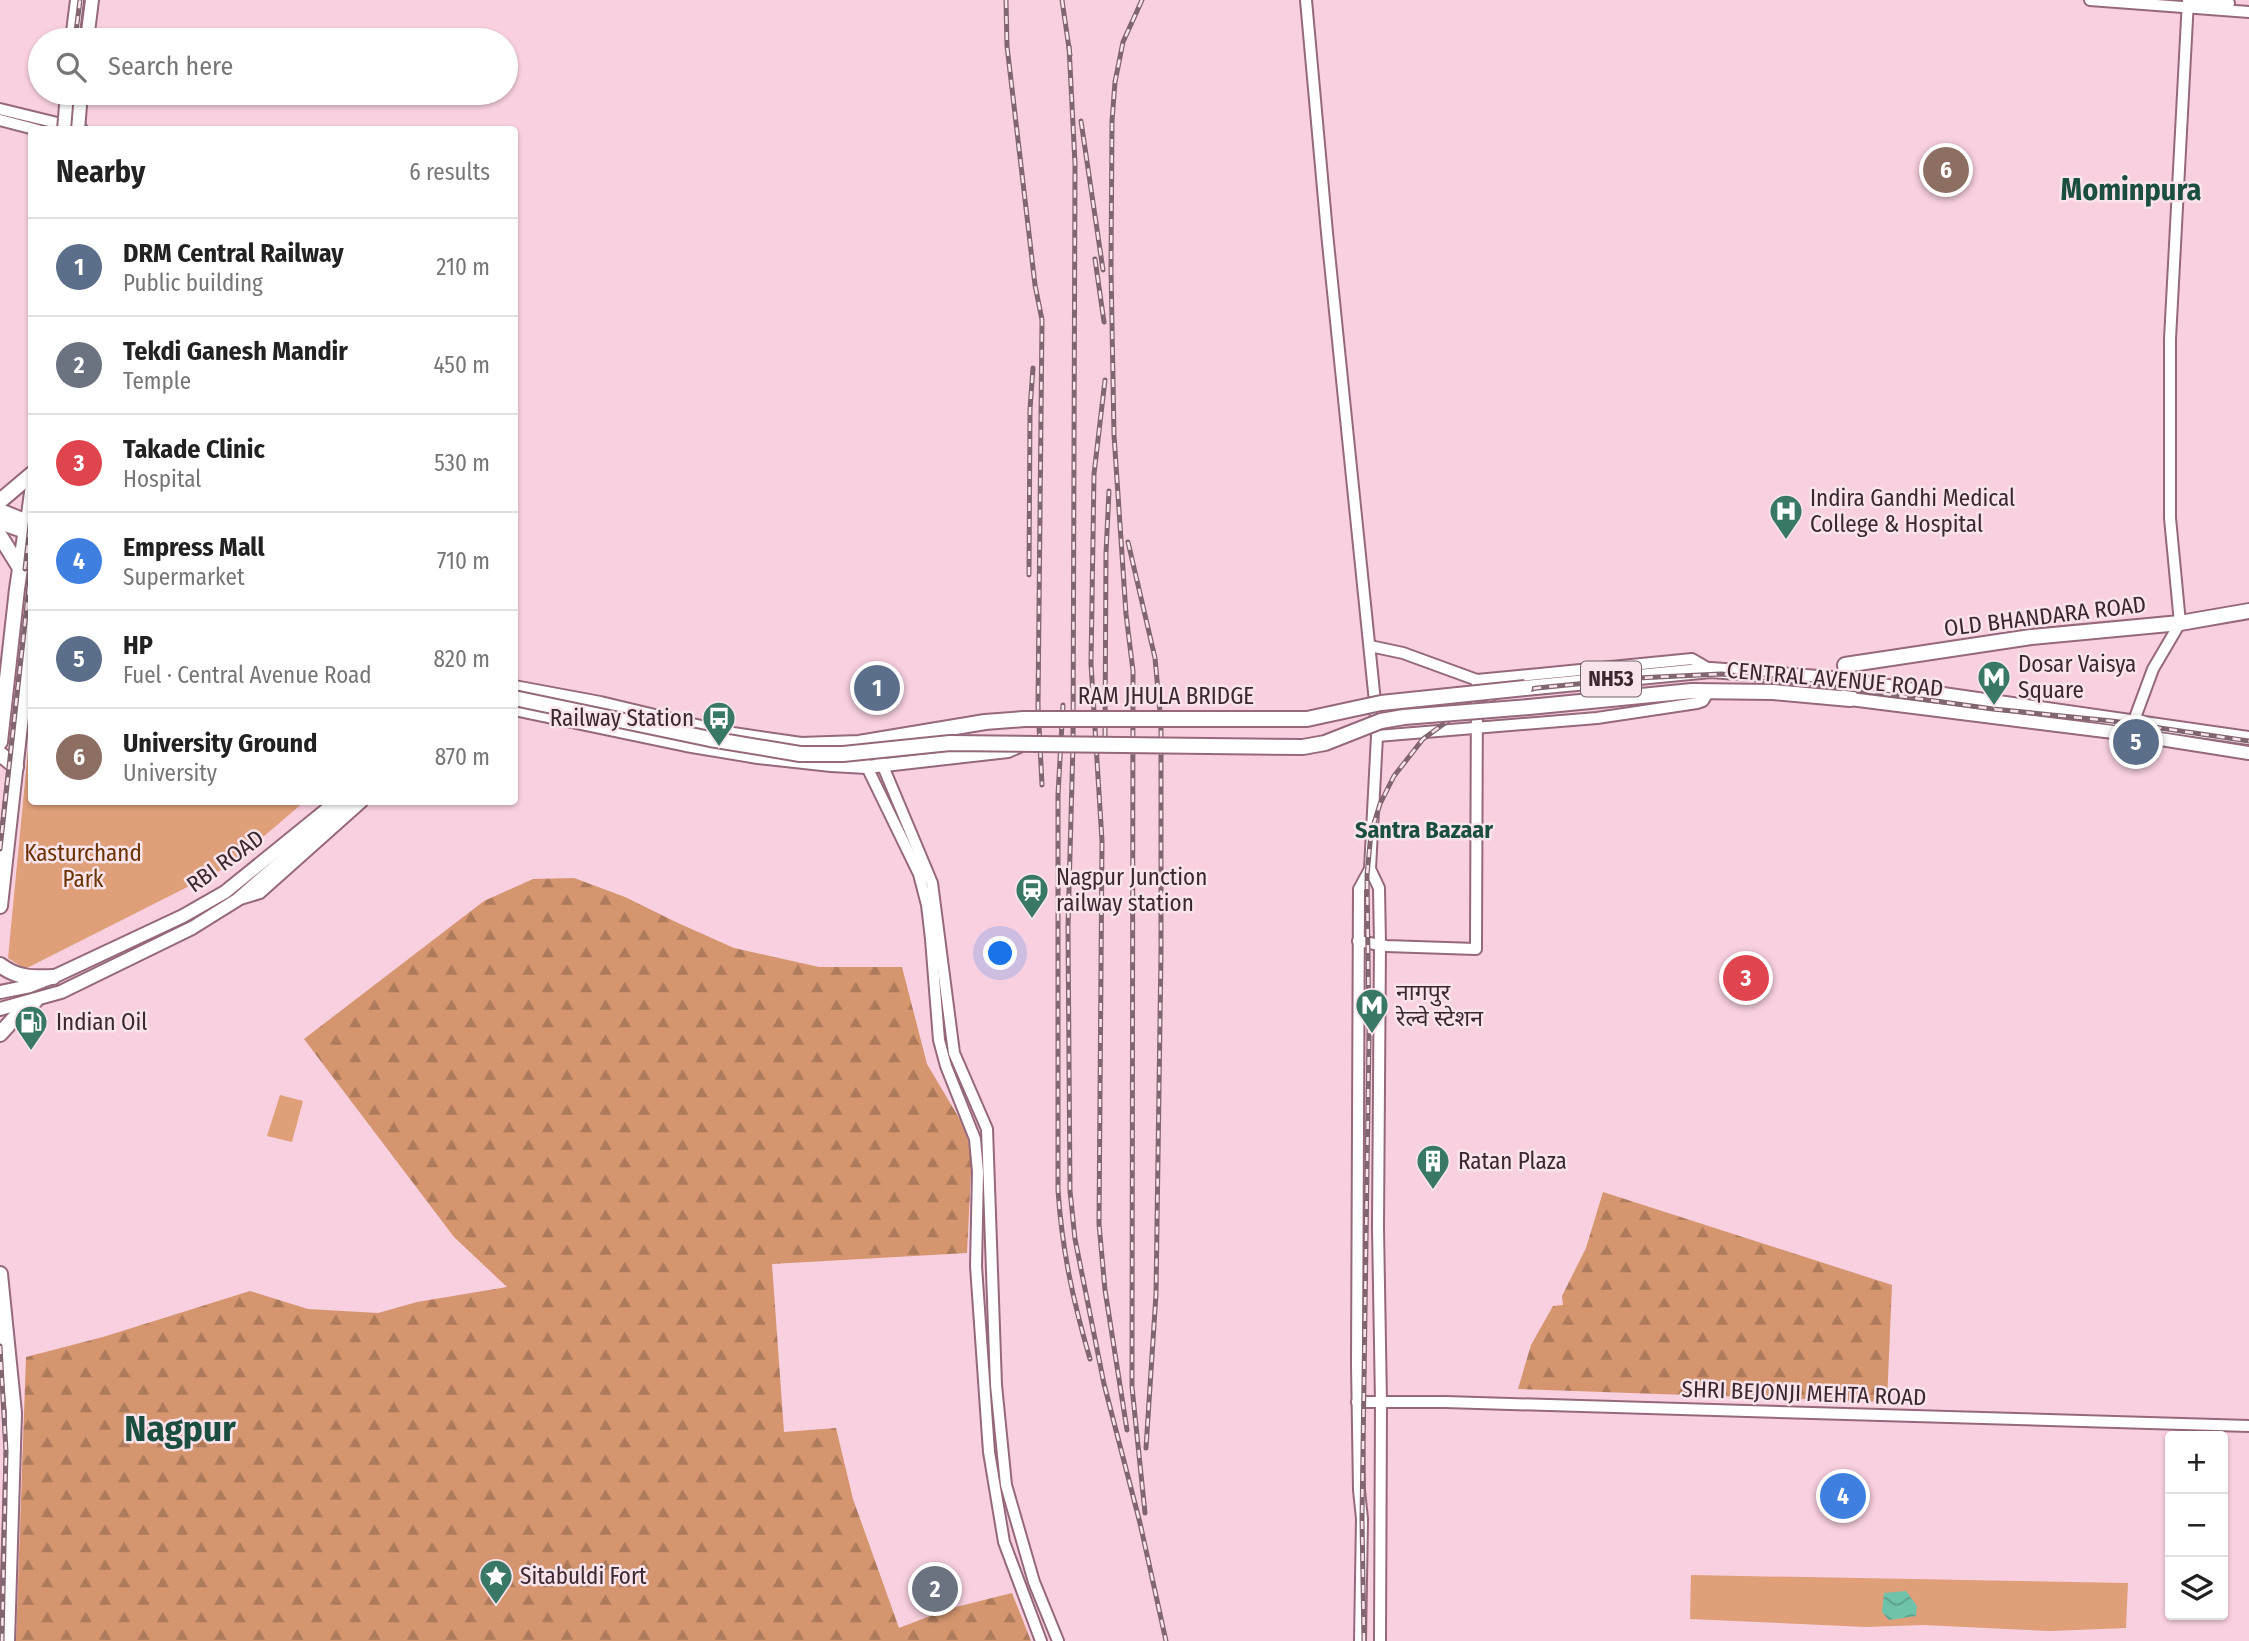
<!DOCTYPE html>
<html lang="en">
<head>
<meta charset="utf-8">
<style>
  body { margin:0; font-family:"Fira Sans Condensed","Noto Sans Devanagari",sans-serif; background:#f2f2f2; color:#222 }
  .controls { position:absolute; right:21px; bottom:21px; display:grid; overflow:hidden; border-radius:7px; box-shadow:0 2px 5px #0004 }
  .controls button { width:63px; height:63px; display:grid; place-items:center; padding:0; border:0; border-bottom:2px solid #e0e0e0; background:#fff; color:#222; font:35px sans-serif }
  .you { position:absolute; left:1001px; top:954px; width:24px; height:24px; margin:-18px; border:5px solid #fff; border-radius:50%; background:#1a73e8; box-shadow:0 0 0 10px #1a73e833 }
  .badge { display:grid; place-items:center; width:46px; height:46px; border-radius:50%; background:#ea580c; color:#fff; font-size:23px; font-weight:700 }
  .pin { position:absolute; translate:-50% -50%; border:4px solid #fff; box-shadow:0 2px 7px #0006 }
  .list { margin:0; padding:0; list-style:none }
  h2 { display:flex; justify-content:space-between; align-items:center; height:91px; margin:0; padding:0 28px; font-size:30px }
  h2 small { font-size:23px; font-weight:400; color:#767676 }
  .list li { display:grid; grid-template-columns:46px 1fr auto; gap:21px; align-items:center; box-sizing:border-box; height:98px; padding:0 28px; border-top:2px solid #e0e0e0 }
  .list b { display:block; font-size:26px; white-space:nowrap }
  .list p { margin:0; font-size:23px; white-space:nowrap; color:#767676 }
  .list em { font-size:23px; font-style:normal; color:#767676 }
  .icon { flex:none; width:38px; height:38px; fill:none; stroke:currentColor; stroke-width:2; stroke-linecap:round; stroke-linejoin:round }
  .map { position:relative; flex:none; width:2249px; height:1641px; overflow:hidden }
  .search { position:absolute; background:#fff; box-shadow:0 2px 5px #0004; left:28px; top:28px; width:490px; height:77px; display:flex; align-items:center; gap:18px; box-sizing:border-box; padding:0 24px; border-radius:38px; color:#767676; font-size:26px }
  .panel { position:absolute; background:#fff; box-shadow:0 2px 5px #0004; left:28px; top:126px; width:490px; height:679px; border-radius:7px }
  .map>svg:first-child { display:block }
  .forest { fill:url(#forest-firs) }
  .green { fill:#de9f79 }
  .water { fill:url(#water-waves) }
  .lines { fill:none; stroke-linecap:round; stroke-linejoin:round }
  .secondary-casing { stroke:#95687b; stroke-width:14 }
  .primary-casing { stroke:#95687b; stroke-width:16 }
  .highway-casing { stroke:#95687b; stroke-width:18 }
  .secondary { stroke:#fff; stroke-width:10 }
  .primary { stroke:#fff; stroke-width:12 }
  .highway { stroke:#fff; stroke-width:14 }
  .rail-casing { stroke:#816570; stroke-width:5 }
  .rail { stroke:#f9e4ec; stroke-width:2.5; stroke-dasharray:8; stroke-linecap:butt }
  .primary-bridge-casing { stroke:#95687b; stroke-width:16; stroke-linecap:butt }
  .highway-bridge-casing { stroke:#95687b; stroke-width:18; stroke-linecap:butt }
  .primary-bridge { stroke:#fff; stroke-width:12 }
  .highway-bridge { stroke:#fff; stroke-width:14 }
  .labels { text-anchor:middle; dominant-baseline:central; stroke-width:5; stroke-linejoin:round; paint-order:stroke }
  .shield { fill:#f9e4ec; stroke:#746068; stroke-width:2 }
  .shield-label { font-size:21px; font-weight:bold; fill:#3b2730 }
  .poi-label { font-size:23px; fill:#3b2730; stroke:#f9e4ec; text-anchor:start }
  .street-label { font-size:23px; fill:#3b2730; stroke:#f9e4ec }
  .park-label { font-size:23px; fill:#6b3202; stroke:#f9e4ec }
  .neighbourhood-label { font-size:24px; font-weight:bold; fill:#1a4e40; stroke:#f9e4ec }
  .district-label { font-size:30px; font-weight:bold; fill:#1a4e40; stroke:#f9e4ec }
  .town-label { font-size:37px; font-weight:bold; fill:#1a4e40; stroke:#f9e4ec }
</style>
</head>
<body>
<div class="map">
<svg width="2249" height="1641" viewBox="0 0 2249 1641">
  <defs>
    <pattern id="forest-firs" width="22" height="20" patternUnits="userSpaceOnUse" patternTransform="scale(1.75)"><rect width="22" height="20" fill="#d4956f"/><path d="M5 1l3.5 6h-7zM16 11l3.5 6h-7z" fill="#ad7a5c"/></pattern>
    <pattern id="water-waves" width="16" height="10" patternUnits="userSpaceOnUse" patternTransform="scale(1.75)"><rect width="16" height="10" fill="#6ec3aa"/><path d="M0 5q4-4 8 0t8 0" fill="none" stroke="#5c9e8b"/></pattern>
  </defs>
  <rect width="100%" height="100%" fill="#f9d0e0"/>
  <g class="forest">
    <polygon points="574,878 625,897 678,923 734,948 819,967 902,967 927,1064 962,1123 972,1152 967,1253 772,1264 784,1432 836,1428 853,1499 899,1628 948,1609 1012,1593 1031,1641 16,1641 26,1357 103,1337 250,1291 308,1309 378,1313 417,1302 507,1287 454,1237 304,1039 484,901 533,879"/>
    <polygon points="1603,1192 1892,1285 1887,1402 1518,1389 1531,1345 1553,1306 1563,1305 1562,1296 1586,1248"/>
  </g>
  <g class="green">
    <polygon points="31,719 32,802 304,802 229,866 25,969 8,958"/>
    <polygon points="280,1095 303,1101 292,1142 267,1136"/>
    <polygon points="1691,1575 2128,1583 2126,1628 2050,1631 1923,1625 1866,1627 1690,1619"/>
  </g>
  <polygon class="water" points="1906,1591 1917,1606 1916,1616 1889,1620 1882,1612 1884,1593"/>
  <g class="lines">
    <defs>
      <g id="secondary">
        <polyline points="1306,0 1327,233 1375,702 1377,736 1370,869 1379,888 1380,944 1378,1227 1381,1403 1380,1641"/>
        <polyline points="2090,0 2249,12"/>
        <polyline points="2197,0 2229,3"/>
        <polyline points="0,109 82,129"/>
        <polyline points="0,120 38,130"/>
        <polyline points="1370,646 1403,653 1477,680 1692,659 1711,670"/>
        <polyline points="2129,734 2153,669 2180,623 2170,518 2170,339 2188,0"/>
        <polyline points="1377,736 1597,718 1697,703 1703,701 1709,691"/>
        <polyline points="860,746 867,767 919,874 927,905 931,939 939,1040 946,1066 975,1139 978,1172 976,1266 989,1452 1004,1542 1041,1641"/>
        <polyline points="880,759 932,883 954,1053 987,1129 996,1385 1006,1485 1034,1582 1058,1641"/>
        <polyline points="237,900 260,893 362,802"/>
        <polyline points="1358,941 1386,946 1476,949 1477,680"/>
        <polyline points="1357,1402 1445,1402 2249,1426"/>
        <polyline points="1360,1641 1362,1519 1359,1490 1357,1365 1359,889 1370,869"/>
      </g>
      <g id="primary">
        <polyline points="72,40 77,0"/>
        <polyline points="87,40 92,0"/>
        <polyline points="27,522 32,485"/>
        <polyline points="1846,680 2249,738"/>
        <polyline points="1850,699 2129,734 2249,753"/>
        <polyline points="514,709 686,745 758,757 831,765 867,767 1008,751 1024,744"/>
        <polyline points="0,992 30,986 53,977 183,916 225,892 336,802"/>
        <polyline points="0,1009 61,992 192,928 237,900 350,802"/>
      </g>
      <g id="highway">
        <polyline points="0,501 32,474"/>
        <polyline points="0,511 32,524"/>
        <polyline points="0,522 25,531"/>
        <polyline points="0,536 20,568"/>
        <polyline points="514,688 600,704 726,734 801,745 859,743 985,722 1024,719"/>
        <polyline points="1525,688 1711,670 1846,680"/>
        <polyline points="1529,707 1692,691 1773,692 1850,699 1845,665 2031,637 2180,623 2249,611"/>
        <polyline points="0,742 17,589 27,522"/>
        <polyline points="0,754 16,767"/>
        <polyline points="0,906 32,618"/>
        <path d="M0,965C17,978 32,978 53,977"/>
        <polyline points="0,1034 20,1012 35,1001"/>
        <polyline points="0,1274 14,1413 7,1641"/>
      </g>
    </defs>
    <use href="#secondary" class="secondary-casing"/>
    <use href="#primary" class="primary-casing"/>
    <use href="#highway" class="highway-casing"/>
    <use href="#secondary" class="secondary"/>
    <use href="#primary" class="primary"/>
    <use href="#highway" class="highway"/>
    <defs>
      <g id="rail">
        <polyline points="1006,0 1007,46 1035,285 1042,320 1038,706 1042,785"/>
        <polyline points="1062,0 1070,55"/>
        <polyline points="1142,0 1123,42 1115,82 1112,121 1111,269 1114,435 1126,614 1133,671 1132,1387 1145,1513"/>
        <polyline points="75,40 80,0"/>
        <polyline points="1069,46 1075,164 1073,744 1068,927 1070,1191 1075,1239 1104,1384 1140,1523 1166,1641"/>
        <polyline points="1081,121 1103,270"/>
        <polyline points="72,130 75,93"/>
        <polyline points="1095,259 1104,322"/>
        <polyline points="1105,380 1094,474 1091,664 1102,841 1099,1224 1105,1290 1127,1430"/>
        <polyline points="1128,542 1155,658 1161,723 1161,952 1156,1294 1146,1448"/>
        <polyline points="25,569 32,508"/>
        <polyline points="1029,575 1030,409 1033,368"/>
        <path d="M1063,705L1058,795V1190C1062,1250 1073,1301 1090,1359"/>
        <polyline points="1105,736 1106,553 1109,491"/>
        <polyline points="0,849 32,559"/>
        <polyline points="0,1346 6,1451 2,1641"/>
        <polyline points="1364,1641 1362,1519 1369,1035 1367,875 1371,833 1380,804 1394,776 1423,739 1460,712 1503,695 1537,688 1637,678 1721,674 1785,680 1993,709 2112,721 2249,741"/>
      </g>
    </defs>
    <use href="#rail" class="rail-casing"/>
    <use href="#rail" class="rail"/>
    <defs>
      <g id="primary-bridge">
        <polyline points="64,130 67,93"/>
        <polyline points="78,130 81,93"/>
      </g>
      <g id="highway-bridge">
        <polyline points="514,698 710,739 800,754 843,754 950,743 1303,747 1325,743 1381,721 1404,717 1529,707"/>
        <polyline points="1024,719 1307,719 1381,703 1525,688"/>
      </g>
    </defs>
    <use href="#primary-bridge" class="primary-bridge-casing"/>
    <use href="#highway-bridge" class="highway-bridge-casing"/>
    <use href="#primary-bridge" class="primary-bridge"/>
    <use href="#highway-bridge" class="highway-bridge"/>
  </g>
  <defs>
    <symbol id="hospital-pin" viewBox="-11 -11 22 30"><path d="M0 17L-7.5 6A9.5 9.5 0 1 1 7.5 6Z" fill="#397866" stroke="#f9e4ec"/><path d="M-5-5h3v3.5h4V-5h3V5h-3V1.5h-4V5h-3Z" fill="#fff"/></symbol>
    <symbol id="metro-pin" viewBox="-11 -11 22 30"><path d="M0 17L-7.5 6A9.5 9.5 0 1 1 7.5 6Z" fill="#397866" stroke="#f9e4ec"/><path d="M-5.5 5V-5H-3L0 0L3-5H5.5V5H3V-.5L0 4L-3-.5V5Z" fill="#fff"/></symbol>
    <symbol id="bus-pin" viewBox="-11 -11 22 30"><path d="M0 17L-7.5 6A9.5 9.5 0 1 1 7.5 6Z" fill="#397866" stroke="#f9e4ec"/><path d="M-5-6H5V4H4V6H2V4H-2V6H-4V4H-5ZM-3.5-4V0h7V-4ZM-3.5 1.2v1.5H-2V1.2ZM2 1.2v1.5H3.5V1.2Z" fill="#fff"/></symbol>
    <symbol id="station-pin" viewBox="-11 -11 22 30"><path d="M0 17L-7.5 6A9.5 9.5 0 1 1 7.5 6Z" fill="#397866" stroke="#f9e4ec"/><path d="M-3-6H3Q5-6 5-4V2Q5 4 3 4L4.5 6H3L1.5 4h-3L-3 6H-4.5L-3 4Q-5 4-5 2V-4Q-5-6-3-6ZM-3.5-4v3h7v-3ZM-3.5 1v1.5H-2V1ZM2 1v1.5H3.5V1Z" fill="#fff"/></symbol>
    <symbol id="fuel-pin" viewBox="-11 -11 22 30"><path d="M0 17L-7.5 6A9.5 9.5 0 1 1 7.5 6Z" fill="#397866" stroke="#f9e4ec"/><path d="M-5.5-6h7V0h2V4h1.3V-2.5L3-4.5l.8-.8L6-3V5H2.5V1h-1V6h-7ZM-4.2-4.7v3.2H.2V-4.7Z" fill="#fff"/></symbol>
    <symbol id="building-pin" viewBox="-11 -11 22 30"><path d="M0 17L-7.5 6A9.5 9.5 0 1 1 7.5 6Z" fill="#397866" stroke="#f9e4ec"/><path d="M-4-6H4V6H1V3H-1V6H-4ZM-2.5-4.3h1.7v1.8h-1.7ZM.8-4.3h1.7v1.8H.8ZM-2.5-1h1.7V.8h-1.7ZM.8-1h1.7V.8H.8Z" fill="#fff"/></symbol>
    <symbol id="sight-pin" viewBox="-11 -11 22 30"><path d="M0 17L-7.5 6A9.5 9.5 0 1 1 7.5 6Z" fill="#397866" stroke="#f9e4ec"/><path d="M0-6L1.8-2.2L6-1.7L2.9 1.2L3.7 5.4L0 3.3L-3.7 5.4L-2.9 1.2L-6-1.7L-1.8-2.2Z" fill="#fff"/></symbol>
  </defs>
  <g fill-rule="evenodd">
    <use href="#hospital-pin" x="1767" y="492" width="38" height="52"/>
    <use href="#metro-pin" x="1975" y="658" width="38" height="52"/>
    <use href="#bus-pin" x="700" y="699" width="38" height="52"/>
    <use href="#station-pin" x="1013" y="871" width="38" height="52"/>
    <use href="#metro-pin" x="1353" y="986" width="38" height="52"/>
    <use href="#fuel-pin" x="12" y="1003" width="38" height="52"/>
    <use href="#building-pin" x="1414" y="1142" width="38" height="52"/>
    <use href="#sight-pin" x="477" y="1557" width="38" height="52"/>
  </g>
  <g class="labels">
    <rect class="shield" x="1581" y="661.5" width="60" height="35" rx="5"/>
    <g class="shield-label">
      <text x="1611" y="679">NH53</text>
    </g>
    <g class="poi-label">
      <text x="1810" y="498">Indira Gandhi Medical<tspan x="1810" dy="26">College &amp; Hospital</tspan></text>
      <text x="2018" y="664">Dosar Vaisya<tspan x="2018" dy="26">Square</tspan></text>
      <text x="694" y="718" text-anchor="end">Railway Station</text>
      <text x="1056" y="877">Nagpur Junction<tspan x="1056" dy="26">railway station</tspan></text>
      <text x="1396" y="992">नागपुर<tspan x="1396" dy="26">रेल्वे स्टेशन</tspan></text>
      <text x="56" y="1022">Indian Oil</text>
      <text x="1458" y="1161">Ratan Plaza</text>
      <text x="520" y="1576">Sitabuldi Fort</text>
    </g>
    <g class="street-label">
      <text transform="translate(2045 616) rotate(-7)">OLD BHANDARA ROAD</text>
      <text transform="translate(1835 679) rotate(5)">CENTRAL AVENUE ROAD</text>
      <text x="1166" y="696">RAM JHULA BRIDGE</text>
      <text transform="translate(225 861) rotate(-36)">RBI ROAD</text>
      <text transform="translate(1804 1393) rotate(2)">SHRI BEJONJI MEHTA ROAD</text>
    </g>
    <g class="park-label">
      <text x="83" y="853">Kasturchand<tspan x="83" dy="26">Park</tspan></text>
    </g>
    <g class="neighbourhood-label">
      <text x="1424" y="830">Santra Bazaar</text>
    </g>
    <g class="district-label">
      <text x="2131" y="190">Mominpura</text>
    </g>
    <g class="town-label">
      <text x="180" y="1428">Nagpur</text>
    </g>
  </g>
</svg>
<div class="controls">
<button>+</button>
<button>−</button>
<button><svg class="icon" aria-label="layers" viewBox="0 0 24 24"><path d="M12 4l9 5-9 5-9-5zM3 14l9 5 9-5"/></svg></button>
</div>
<div class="you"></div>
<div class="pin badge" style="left:877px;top:688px;background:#5c6f8a">1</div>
<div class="pin badge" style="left:935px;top:1589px;background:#6b7280">2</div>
<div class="pin badge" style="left:1746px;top:978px;background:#e0444e">3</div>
<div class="pin badge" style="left:1843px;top:1496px;background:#3f7fe0">4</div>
<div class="pin badge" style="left:2136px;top:742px;background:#5c6f8a">5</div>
<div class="pin badge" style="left:1946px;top:170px;background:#8d6e63">6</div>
<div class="search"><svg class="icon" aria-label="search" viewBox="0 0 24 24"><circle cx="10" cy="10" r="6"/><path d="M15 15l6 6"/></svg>Search here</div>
<section class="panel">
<h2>Nearby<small>6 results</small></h2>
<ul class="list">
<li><span class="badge" style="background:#5c6f8a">1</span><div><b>DRM Central Railway</b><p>Public building</p></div><em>210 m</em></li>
<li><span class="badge" style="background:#6b7280">2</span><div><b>Tekdi Ganesh Mandir</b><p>Temple</p></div><em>450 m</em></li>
<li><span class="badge" style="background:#e0444e">3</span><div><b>Takade Clinic</b><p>Hospital</p></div><em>530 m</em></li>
<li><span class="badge" style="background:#3f7fe0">4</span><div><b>Empress Mall</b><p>Supermarket</p></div><em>710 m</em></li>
<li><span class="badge" style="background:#5c6f8a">5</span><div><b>HP</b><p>Fuel · Central Avenue Road</p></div><em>820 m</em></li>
<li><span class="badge" style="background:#8d6e63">6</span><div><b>University Ground</b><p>University</p></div><em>870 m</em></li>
</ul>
</section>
</div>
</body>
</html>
